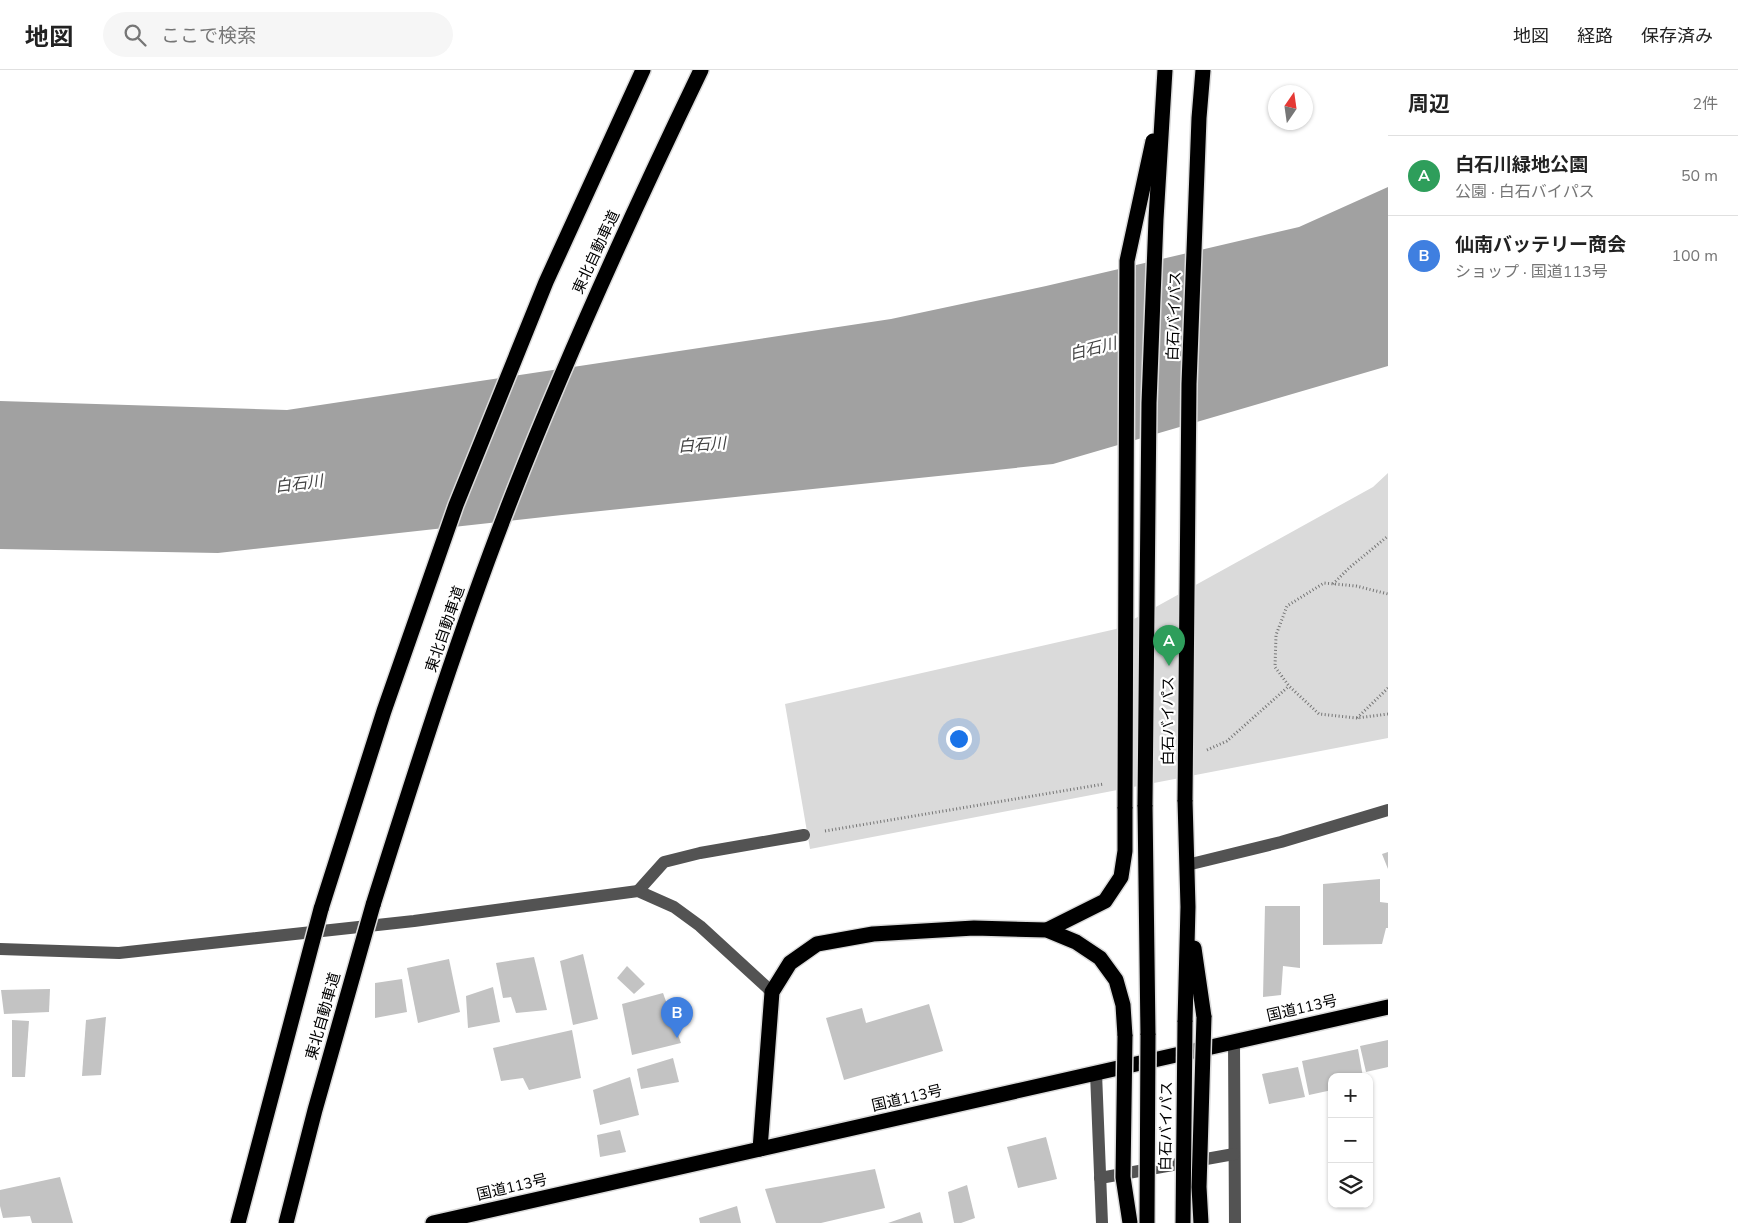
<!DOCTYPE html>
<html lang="ja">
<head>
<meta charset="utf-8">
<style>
  body { margin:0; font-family:"Nunito Sans","Noto Sans JP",sans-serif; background:#f6f6f6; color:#222 }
  .controls { position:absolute; right:15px; bottom:15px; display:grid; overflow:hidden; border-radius:10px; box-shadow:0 1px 4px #0004 }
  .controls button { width:45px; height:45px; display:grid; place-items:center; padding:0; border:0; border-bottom:1px solid #e0e0e0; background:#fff; color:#222; font:25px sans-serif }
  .compass { position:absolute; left:1268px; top:15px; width:45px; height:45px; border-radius:50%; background:#fff; box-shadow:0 1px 4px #0004; rotate:13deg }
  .you { position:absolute; left:958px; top:668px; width:18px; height:18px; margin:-12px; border:4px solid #fff; border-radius:50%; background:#1a73e8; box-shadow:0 0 0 8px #1a73e833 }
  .badge { display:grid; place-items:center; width:32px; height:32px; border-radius:50%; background:#0f766e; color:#fff; font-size:16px; font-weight:700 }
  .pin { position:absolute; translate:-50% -41px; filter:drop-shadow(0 1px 2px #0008) }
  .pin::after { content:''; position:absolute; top:26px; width:18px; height:15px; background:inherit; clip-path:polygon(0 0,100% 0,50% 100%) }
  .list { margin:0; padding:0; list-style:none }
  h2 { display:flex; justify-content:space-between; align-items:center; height:65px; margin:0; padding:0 20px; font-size:21px }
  h2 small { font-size:16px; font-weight:400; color:#767676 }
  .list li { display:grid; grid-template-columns:32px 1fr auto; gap:15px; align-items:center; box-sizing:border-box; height:80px; padding:0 20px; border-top:1px solid #e0e0e0 }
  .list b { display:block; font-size:19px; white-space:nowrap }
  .list p { margin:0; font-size:16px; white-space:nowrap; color:#767676 }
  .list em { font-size:16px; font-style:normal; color:#767676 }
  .icon { flex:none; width:28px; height:28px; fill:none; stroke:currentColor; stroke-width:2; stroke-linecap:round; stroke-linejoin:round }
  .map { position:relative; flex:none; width:1388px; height:1153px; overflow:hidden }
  header { display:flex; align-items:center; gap:30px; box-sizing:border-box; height:70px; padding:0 25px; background:#fff; border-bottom:1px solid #e0e0e0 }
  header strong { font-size:24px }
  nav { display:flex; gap:28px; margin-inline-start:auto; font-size:18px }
  .search { width:350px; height:45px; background:#f6f6f6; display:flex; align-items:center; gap:12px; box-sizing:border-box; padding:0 18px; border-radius:28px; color:#767676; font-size:19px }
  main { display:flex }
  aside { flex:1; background:#fff }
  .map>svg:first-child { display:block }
  .green { fill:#dadada }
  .water { fill:#a1a1a1 }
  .building { fill:#c3c3c3 }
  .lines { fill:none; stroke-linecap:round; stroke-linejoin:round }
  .highway-casing { stroke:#dbdbdb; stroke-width:18 }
  .path { stroke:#757575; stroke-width:3; stroke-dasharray:1 2.5; stroke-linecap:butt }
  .minor { stroke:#535353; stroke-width:12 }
  .highway { stroke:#000; stroke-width:15 }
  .highway-bridge-casing { stroke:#dbdbdb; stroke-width:18; stroke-linecap:butt }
  .highway-bridge { stroke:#000; stroke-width:15 }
  .labels { text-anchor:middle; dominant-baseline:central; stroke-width:4.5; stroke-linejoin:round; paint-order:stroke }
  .street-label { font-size:15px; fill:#000; stroke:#fff }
  .water-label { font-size:16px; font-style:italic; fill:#424242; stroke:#fff }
</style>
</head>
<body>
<header>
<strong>地図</strong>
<div class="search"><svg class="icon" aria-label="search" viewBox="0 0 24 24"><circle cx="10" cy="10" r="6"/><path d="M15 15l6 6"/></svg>ここで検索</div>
<nav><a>地図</a><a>経路</a><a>保存済み</a></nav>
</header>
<main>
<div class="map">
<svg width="1388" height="1153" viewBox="0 0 1388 1153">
  <rect width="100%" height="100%" fill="#fff"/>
  <polygon class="green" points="1388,403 1388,668 810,779 785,634 1116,559 1373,417"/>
  <polygon class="water" points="1388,117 1388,296 1053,394 562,445 218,483 0,479 0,331 287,340 891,249 1046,216 1299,157"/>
  <g class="building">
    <polygon points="1388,782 1388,799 1382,784"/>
    <polygon points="1380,809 1380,832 1388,833 1388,858 1386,858 1382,874 1323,875 1323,814"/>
    <polygon points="1265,836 1300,836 1300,898 1283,896 1281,925 1263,927"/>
    <polygon points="583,884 598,949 573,955 560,891"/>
    <polygon points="534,887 547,940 516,943 511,927 503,928 496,893"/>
    <polygon points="449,889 460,942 418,953 407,898"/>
    <polygon points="627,896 645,914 634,924 617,908"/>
    <polygon points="402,909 407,942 375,948 375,913"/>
    <polygon points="493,917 500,952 468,958 466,926"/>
    <polygon points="50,919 49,942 4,944 1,920"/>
    <polygon points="663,923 681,973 632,985 622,934"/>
    <polygon points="929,934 943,981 844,1010 826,948 862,938 866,953"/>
    <polygon points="106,947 101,1005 82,1006 86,950"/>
    <polygon points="12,950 29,951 25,1007 12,1007"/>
    <polygon points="572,960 581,1008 529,1020 523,1008 501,1011 493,978"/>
    <polygon points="1388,970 1388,997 1366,1002 1360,976"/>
    <polygon points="1358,979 1363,1007 1332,1007 1332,1020 1309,1025 1302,991"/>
    <polygon points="673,988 679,1012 641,1019 637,999"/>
    <polygon points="1298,997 1305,1027 1269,1034 1262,1004"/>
    <polygon points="630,1007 639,1045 600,1055 593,1020"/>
    <polygon points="620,1060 626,1082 600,1087 597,1065"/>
    <polygon points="1046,1067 1057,1109 1018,1118 1007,1077"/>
    <polygon points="875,1099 885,1138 821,1153 776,1153 765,1119"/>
    <polygon points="60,1107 73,1153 32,1153 30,1146 3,1148 0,1136 0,1120"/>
    <polygon points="967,1115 975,1148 961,1153 954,1153 948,1122"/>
    <polygon points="737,1136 741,1153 700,1153 699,1148"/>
    <polygon points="920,1142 923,1153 888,1153"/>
  </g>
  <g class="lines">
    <defs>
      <g id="highway">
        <polyline points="1145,735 1148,965"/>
        <path d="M373,835C416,699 459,562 511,429C568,283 633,141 701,0"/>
        <polyline points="321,839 384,641 456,435 546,212 643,0"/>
        <polyline points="1047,860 1105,831 1121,807 1125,781 1125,737"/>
        <polyline points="1194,878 1204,947"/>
        <polyline points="1185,952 1188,837 1185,730"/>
        <polyline points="760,1079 772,922 790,893 817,874 873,864 974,858 1047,860 1076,872 1100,888 1116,910 1123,935 1125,966"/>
        <polyline points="433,1153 1388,937"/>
      </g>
    </defs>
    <use href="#highway" class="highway-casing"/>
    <g class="path">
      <polyline points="1333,514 1349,498 1388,466"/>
      <polyline points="1388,618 1357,648 1388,644"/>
      <polyline points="1357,648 1319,644 1289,616 1275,597 1276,565 1287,536 1324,513 1356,516 1388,524"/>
      <polyline points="1207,680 1227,671 1289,616"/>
      <polyline points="825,761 1104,714"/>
    </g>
    <g class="minor">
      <polyline points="1187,795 1281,772 1388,740"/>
      <polyline points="638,821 664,792 700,783 804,765"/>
      <polyline points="0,879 119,883 414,851 638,821 674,837 700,856 772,922"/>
      <polyline points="1234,971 1235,1153"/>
      <polyline points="1096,1003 1102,1153"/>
      <polyline points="1100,1108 1234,1084"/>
    </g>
    <use href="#highway" class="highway"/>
    <defs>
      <g id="highway-bridge">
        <polyline points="1185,730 1189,314 1199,48 1203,0"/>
        <polyline points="1145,735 1149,333 1156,149 1165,0"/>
        <polyline points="1125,737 1127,191 1153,71"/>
        <polyline points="1125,966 1123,1107 1130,1153"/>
        <polyline points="238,1153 321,839"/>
        <polyline points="286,1153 315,1040 373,835"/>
        <polyline points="1147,1153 1148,965"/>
        <polyline points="1183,1153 1185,952"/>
        <polyline points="1201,1153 1199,1117 1204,947"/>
      </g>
    </defs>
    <use href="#highway-bridge" class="highway-bridge-casing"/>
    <use href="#highway-bridge" class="highway-bridge"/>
  </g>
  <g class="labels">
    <g class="street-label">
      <text transform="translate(596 182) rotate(-65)">東北自動車道</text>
      <text transform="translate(1174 246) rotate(-88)">白石バイパス</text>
      <text transform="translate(445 559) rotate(-71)">東北自動車道</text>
      <text transform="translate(1168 651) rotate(-90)">白石バイパス</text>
      <text transform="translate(1302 938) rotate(-13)">国道113号</text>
      <text transform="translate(323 946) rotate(-74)">東北自動車道</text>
      <text transform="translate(907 1028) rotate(-13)">国道113号</text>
      <text transform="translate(1166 1056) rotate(-89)">白石バイパス</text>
      <text transform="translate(512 1117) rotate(-13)">国道113号</text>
    </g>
    <g class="water-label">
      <text transform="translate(1093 279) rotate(-14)">白石川</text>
      <text transform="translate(702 375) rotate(-4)">白石川</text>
      <text transform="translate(299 414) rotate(-7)">白石川</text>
    </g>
  </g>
</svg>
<div class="controls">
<button>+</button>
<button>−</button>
<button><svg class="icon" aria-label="layers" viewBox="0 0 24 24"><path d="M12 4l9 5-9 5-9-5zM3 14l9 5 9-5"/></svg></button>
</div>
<svg class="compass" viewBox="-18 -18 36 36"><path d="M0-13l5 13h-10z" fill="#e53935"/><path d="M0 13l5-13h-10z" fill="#767676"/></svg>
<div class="you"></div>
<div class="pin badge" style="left:1169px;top:596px;background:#2e9e5b">A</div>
<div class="pin badge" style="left:677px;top:968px;background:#3f7fe0">B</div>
</div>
<aside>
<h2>周辺<small>2件</small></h2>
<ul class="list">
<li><span class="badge" style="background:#2e9e5b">A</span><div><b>白石川緑地公園</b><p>公園 · 白石バイパス</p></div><em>50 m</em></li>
<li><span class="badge" style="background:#3f7fe0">B</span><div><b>仙南バッテリー商会</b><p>ショップ · 国道113号</p></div><em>100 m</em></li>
</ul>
</aside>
</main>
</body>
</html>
